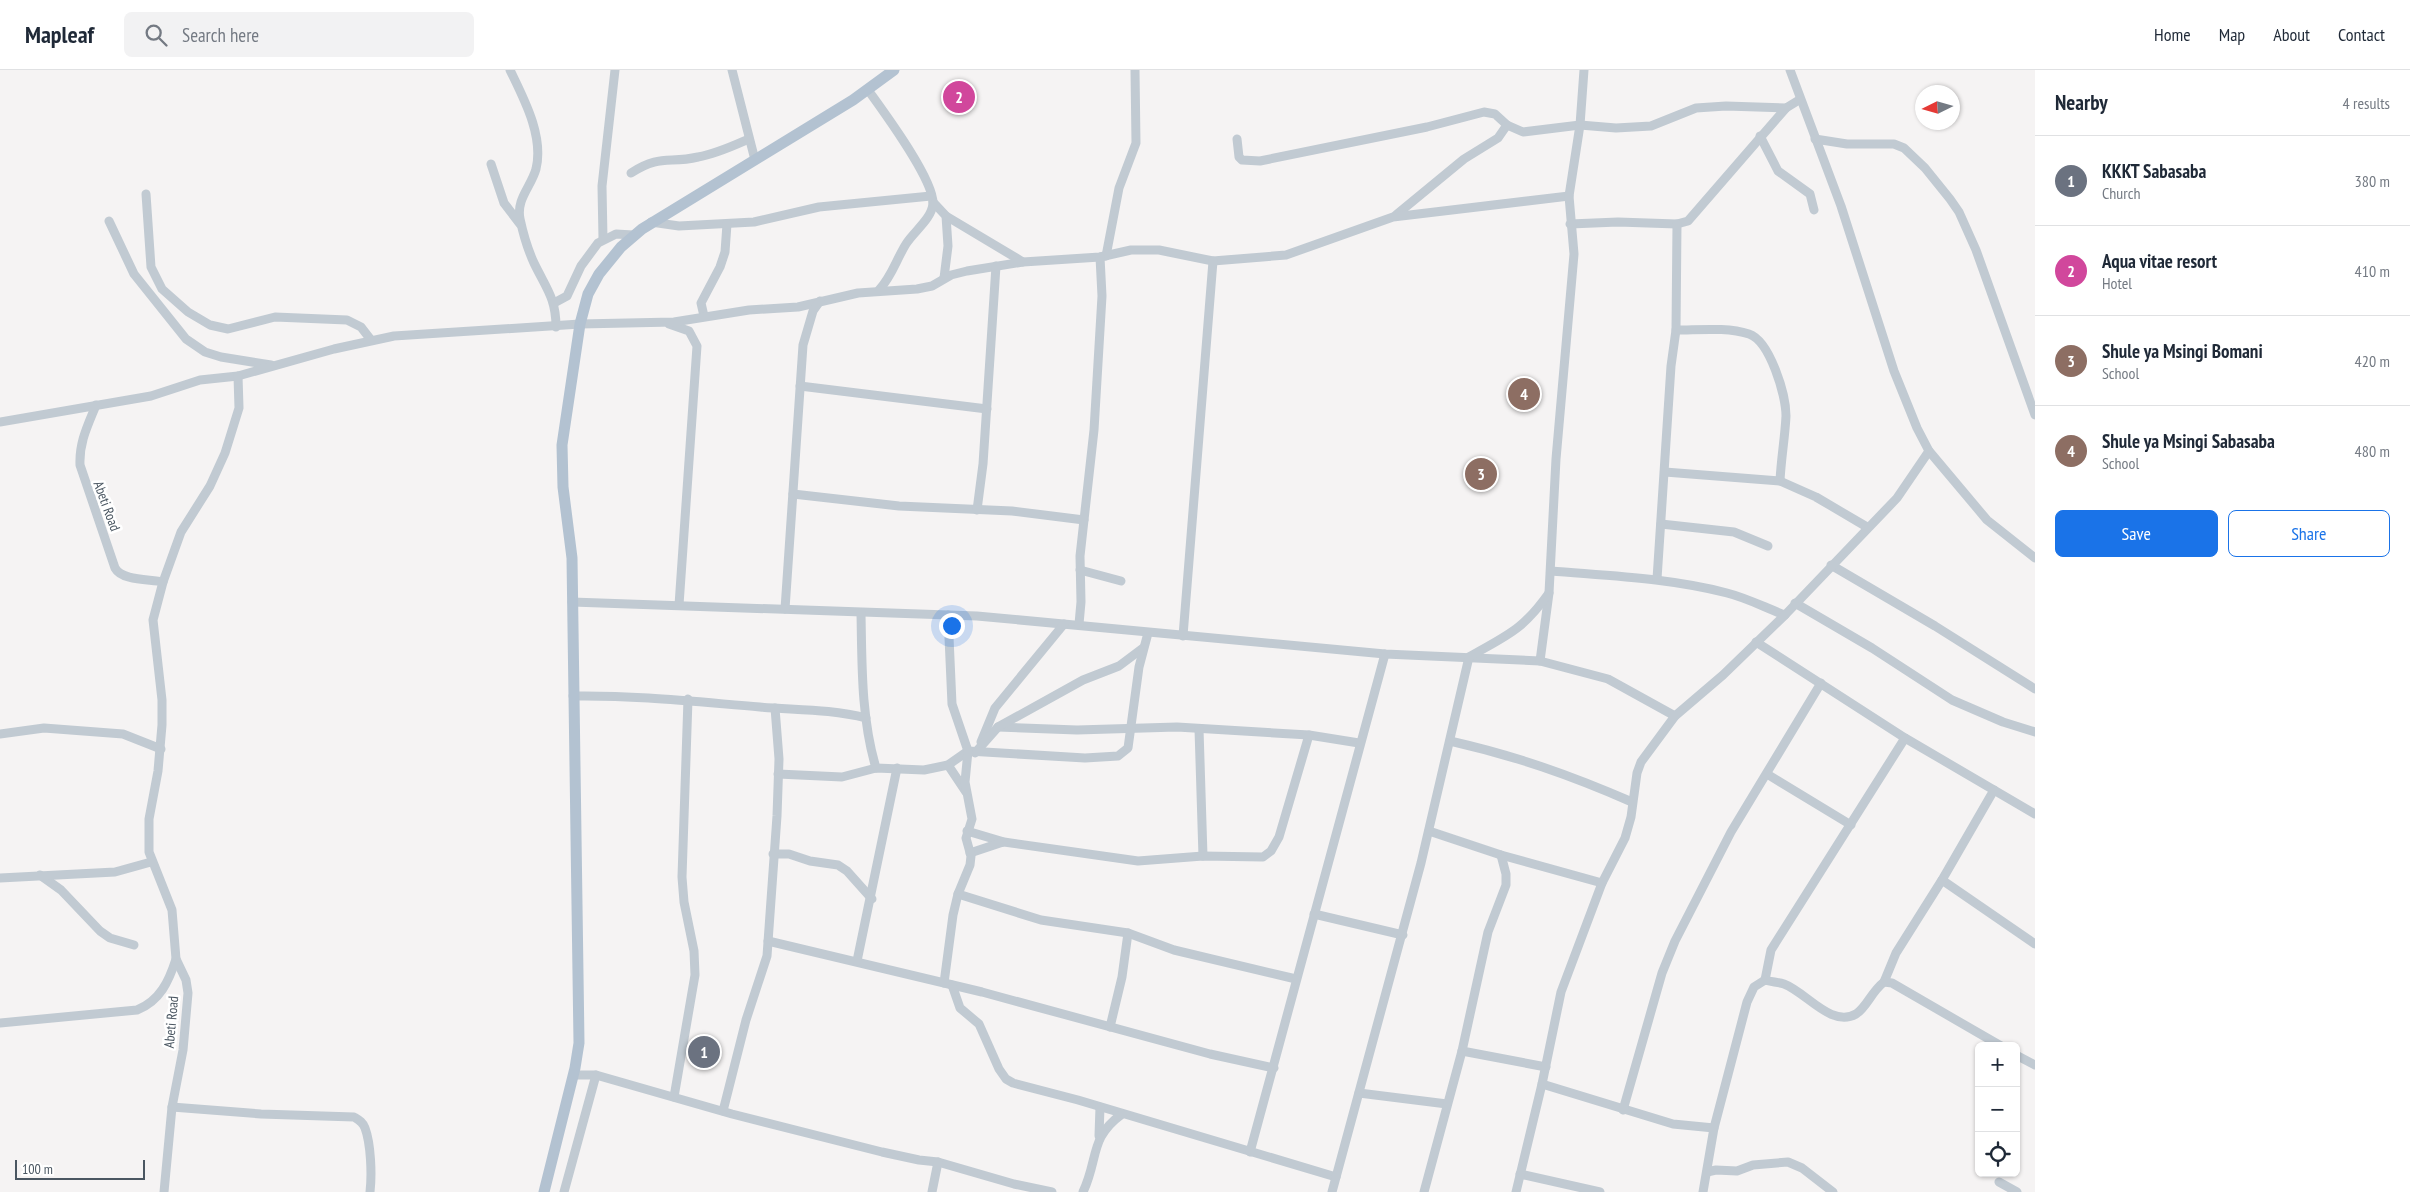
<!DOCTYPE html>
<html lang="en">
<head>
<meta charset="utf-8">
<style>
  body { margin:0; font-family:"PT Sans Narrow",sans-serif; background:#f2f2f3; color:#1f2937 }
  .controls { position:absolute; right:15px; bottom:15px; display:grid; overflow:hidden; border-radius:8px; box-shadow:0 1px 4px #0004 }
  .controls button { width:45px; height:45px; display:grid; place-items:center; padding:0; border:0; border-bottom:1px solid #e0e1e3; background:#fff; color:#1f2937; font:25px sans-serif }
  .compass { position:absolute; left:1915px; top:15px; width:45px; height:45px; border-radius:50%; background:#fff; box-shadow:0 1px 4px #0004; rotate:265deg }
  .scale { position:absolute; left:15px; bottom:12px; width:130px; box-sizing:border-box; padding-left:5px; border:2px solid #4a5661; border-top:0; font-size:14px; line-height:18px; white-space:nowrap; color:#4a5661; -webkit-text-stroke:4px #fff; paint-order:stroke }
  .you { position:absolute; left:951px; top:555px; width:18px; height:18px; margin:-12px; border:4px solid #fff; border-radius:50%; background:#1a73e8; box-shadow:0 0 0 8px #1a73e833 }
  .badge { display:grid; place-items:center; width:32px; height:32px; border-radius:50%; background:#1a73e8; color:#fff; font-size:16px; font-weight:700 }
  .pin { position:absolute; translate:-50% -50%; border:2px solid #fff; box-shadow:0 1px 5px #0006 }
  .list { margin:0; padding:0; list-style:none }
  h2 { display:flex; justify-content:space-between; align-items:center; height:65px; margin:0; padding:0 20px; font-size:21px }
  h2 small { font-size:16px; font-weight:400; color:#747a83 }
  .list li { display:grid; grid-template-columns:32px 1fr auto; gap:15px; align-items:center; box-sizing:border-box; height:90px; padding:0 20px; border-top:1px solid #e0e1e3 }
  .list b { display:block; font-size:19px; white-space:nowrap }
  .list p { margin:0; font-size:16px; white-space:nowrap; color:#747a83 }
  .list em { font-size:16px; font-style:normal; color:#747a83 }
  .actions { display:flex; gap:10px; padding:15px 20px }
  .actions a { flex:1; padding:11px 0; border:1px solid #1a73e8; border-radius:8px; text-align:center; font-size:18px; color:#1a73e8 }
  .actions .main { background:#1a73e8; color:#fff }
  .icon { flex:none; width:28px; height:28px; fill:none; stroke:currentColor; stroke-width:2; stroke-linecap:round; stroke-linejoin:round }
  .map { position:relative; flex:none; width:2035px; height:1122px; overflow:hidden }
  header { display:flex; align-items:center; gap:30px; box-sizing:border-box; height:70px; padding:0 25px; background:#fff; border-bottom:1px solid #e0e1e3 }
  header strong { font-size:24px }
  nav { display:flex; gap:28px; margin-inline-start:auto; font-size:18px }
  .search { width:350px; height:45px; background:#f2f2f3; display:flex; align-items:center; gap:12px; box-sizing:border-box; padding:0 18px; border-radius:8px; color:#747a83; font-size:19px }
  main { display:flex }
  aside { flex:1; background:#fff }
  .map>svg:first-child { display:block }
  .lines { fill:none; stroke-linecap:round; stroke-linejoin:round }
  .minor { stroke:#c1cad2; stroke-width:9 }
  .major { stroke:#b3c2d1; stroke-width:11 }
  .labels { text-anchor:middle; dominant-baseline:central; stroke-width:5; stroke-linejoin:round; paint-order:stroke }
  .street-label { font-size:14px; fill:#4a5661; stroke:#fff }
</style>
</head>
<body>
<header>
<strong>Mapleaf</strong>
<div class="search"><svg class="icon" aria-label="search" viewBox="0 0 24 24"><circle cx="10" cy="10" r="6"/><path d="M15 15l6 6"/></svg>Search here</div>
<nav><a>Home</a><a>Map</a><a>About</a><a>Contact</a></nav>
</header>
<main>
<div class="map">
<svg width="2035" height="1122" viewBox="0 0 2035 1122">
  <rect width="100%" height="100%" fill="#f5f3f3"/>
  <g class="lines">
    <g class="minor">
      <path d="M510,0C524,29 544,66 536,99C531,117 516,129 520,149C523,163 528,180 534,193C546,218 556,228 556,257"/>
      <polyline points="732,0 755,90"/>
      <polyline points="1790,0 1841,136 1894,301 1917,358 1929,381 1987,450 2035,488"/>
      <path d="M868,20C883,41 933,108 933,133C932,149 914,161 906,174C896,190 892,206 879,220"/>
      <polyline points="1760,66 1778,101 1810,124 1814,140"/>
      <polyline points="1237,69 1239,87 1242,90 1260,91 1427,57 1484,42 1495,44 1507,55 1523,62 1580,55 1616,58 1651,56 1696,38 1726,36 1786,38 1799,30"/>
      <polyline points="1815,69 1847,74 1894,74 1904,78 1925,98 1950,129 1959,142 1976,180 2035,345"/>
      <polyline points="491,94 504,133 520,154"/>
      <path d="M631,103C661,84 668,94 698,87C716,84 733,76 749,69"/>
      <polyline points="146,124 151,197 162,219 188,242 210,255 228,259 275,247 347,250 361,257 371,270"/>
      <polyline points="933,132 946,146 948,176 944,208"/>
      <polyline points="1396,145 1464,89 1498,68 1507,55"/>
      <polyline points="946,146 1023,192"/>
      <polyline points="109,151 134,204 186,269 205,282 221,287 271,295"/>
      <polyline points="651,152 679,156 754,152 819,137 931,126"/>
      <polyline points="1570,154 1618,152 1677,154 1688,151 1786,38"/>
      <polyline points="603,169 602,116 615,0"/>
      <polyline points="1106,186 1119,118 1136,73 1135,0"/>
      <polyline points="554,233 567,226 581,196 598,173 616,164 633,165"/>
      <polyline points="704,246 701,233 720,197 725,182 727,154"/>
      <polyline points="669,254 689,261 697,276 679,535"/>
      <path d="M1676,260C1699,260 1727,257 1749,264C1770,271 1786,325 1786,346C1785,367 1781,389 1780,411"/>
      <polyline points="800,316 987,339"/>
      <path d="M96,335C88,355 79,372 80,395L115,498C122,511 150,509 163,512"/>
      <polyline points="0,352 151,326 200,310 238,306 334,279 394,266 580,254 674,252 749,240 798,237 858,223 917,219 932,216 951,205 967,201 1023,192 1100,187 1131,180 1159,180 1213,191 1286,185 1393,147 1569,126"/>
      <polyline points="1665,402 1780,411 1816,427 1867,457"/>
      <polyline points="793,424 899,436 1012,441 1084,450"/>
      <polyline points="977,440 983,394 996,196"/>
      <polyline points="1661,454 1734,462 1768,476"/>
      <polyline points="1831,495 1935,556 2035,619"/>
      <polyline points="1080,500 1121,511"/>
      <path d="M1551,501C1610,506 1669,508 1727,523C1747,528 1766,538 1785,545"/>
      <polyline points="1657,509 1671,296 1676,260 1677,154"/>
      <polyline points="572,532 977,546 1385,584 1540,591 1608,609 1675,646"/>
      <polyline points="1795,533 1872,578 1952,630 2003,652 2035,662"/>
      <polyline points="785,539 803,275 813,241 820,231"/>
      <path d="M861,543C862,594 861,648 876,698"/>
      <polyline points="1079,554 1081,532 1080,486 1094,360 1102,226 1100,187"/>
      <polyline points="1183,566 1213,191"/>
      <polyline points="1756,572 1905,668 2035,744"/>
      <polyline points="1540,591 1549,523 1556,389 1574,184 1569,126 1580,55 1584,0"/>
      <path d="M573,626C636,625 698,632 760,637C796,640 831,639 866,648"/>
      <polyline points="998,657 1077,660 1177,657 1309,665 1359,673"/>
      <polyline points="1199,659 1203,786"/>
      <polyline points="0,664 44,658 123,664 161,679"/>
      <path d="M1450,671C1516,686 1570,705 1632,732"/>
      <polyline points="981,672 995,638 1064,554"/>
      <polyline points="975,683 998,657 1083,610 1119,596 1143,578"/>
      <polyline points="948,695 966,722"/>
      <polyline points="778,704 842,707 876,698 924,700 948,695 968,681 1085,688 1118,686 1128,678 1139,597 1148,563"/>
      <polyline points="1767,704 1851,755"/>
      <polyline points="967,761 1004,772 1138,791 1203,786 1263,787 1271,781 1279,767 1309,665"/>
      <polyline points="1429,761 1501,785 1602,813"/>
      <polyline points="970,783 1003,772"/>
      <polyline points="773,784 789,784 810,791 838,795 847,801 872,829"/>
      <polyline points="40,805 61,820 100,861 110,868 134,875"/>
      <polyline points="0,808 115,802 151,792"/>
      <polyline points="1942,810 2035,874"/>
      <polyline points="958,824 1041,850 1128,863 1174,880 1296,909"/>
      <polyline points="1314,844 1403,865"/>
      <polyline points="768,871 982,922 1210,984 1274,998"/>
      <polyline points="857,891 897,698"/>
      <polyline points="1765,910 1771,880 1905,668"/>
      <polyline points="1884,912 1896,883 1942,810 1994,720"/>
      <polyline points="944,913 953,845 958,824 970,795 971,786 966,768 972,749 965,712 968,681 952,634 948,545"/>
      <polyline points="952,915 960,938 979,954 999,999 1006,1009 1013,1013 1078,1030 1336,1107"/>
      <path d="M0,953L137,940C160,931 169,911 176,889"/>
      <polyline points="1110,957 1122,907 1128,863"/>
      <polyline points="1462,981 1546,997"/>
      <polyline points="2016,985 2035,995"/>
      <polyline points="574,1005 596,1005 732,1044 882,1082 919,1090 938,1092 1014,1114 1052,1122"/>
      <polyline points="1542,1014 1673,1054 1714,1058"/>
      <polyline points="1359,1023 1447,1034"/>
      <polyline points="674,1027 695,905 694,881 684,832 682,807 688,629"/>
      <path d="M172,1037L261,1044L354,1047C359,1050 363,1052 365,1058C371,1074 372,1105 370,1122"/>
      <polyline points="1623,1040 1662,903 1675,871 1731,762 1821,613"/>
      <polyline points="723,1041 746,950 767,886 777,746 779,689 775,638"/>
      <polyline points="1099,1066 1100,1037"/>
      <polyline points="1250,1082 1385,584"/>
      <polyline points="1707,1102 1716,1100 1737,1101 1753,1095 1788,1092 1802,1098 1833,1122"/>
      <polyline points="1520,1104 1600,1122"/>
      <polyline points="1999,1112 2017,1122"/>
      <polyline points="164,1122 172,1037 183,980 188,923 186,910 176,889 172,840 149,782 149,749 158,701 162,655 162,630 153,550 163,512 181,462 210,416 225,383 239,338 238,306"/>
      <polyline points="564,1122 596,1005"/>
      <polyline points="932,1122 938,1092"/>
      <path d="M1083,1122C1099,1088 1089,1068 1122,1044"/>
      <path d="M1332,1122L1421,793L1469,587C1507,565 1522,561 1549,523"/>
      <polyline points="1424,1122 1462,981 1488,862 1506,815 1506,804 1501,785"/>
      <polyline points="1516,1122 1542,1014 1561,922 1602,813 1625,768 1631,747 1637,703 1641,692 1675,646 1723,605 1785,545 1897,428 1929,381"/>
      <path d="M1703,1122L1714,1058L1747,932L1754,917L1765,910C1771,912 1778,912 1784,914C1806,922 1831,958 1856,944C1867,937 1871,922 1884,912L1892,913L2001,976"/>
    </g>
    <polyline class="major" points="544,1122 575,998 579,973 572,488 563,417 562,375 580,254 588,224 599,204 621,177 642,159 853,30 894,0"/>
  </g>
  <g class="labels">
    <g class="street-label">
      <text transform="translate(107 436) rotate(70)">Abeti Road</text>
      <text transform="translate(171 952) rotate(-85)">Abeti Road</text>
    </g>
  </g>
</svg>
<div class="controls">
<button>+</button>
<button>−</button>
<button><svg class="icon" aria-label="locate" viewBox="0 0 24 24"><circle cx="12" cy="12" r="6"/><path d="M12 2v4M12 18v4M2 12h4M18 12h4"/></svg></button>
</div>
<svg class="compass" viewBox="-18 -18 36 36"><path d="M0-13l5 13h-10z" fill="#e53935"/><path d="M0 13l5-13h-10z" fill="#747a83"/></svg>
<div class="scale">100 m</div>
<div class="you"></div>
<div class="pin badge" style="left:704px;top:982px;background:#6b7280">1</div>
<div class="pin badge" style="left:959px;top:27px;background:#d1479c">2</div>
<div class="pin badge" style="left:1481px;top:404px;background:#8d6e63">3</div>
<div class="pin badge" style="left:1524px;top:324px;background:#8d6e63">4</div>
</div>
<aside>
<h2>Nearby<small>4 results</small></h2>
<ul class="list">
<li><span class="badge" style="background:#6b7280">1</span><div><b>KKKT Sabasaba</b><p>Church</p></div><em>380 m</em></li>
<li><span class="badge" style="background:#d1479c">2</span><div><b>Aqua vitae resort</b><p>Hotel</p></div><em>410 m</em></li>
<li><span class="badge" style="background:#8d6e63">3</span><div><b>Shule ya Msingi Bomani</b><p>School</p></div><em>420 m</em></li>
<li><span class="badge" style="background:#8d6e63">4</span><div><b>Shule ya Msingi Sabasaba</b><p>School</p></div><em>480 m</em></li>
</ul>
<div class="actions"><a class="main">Save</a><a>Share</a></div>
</aside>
</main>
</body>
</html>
